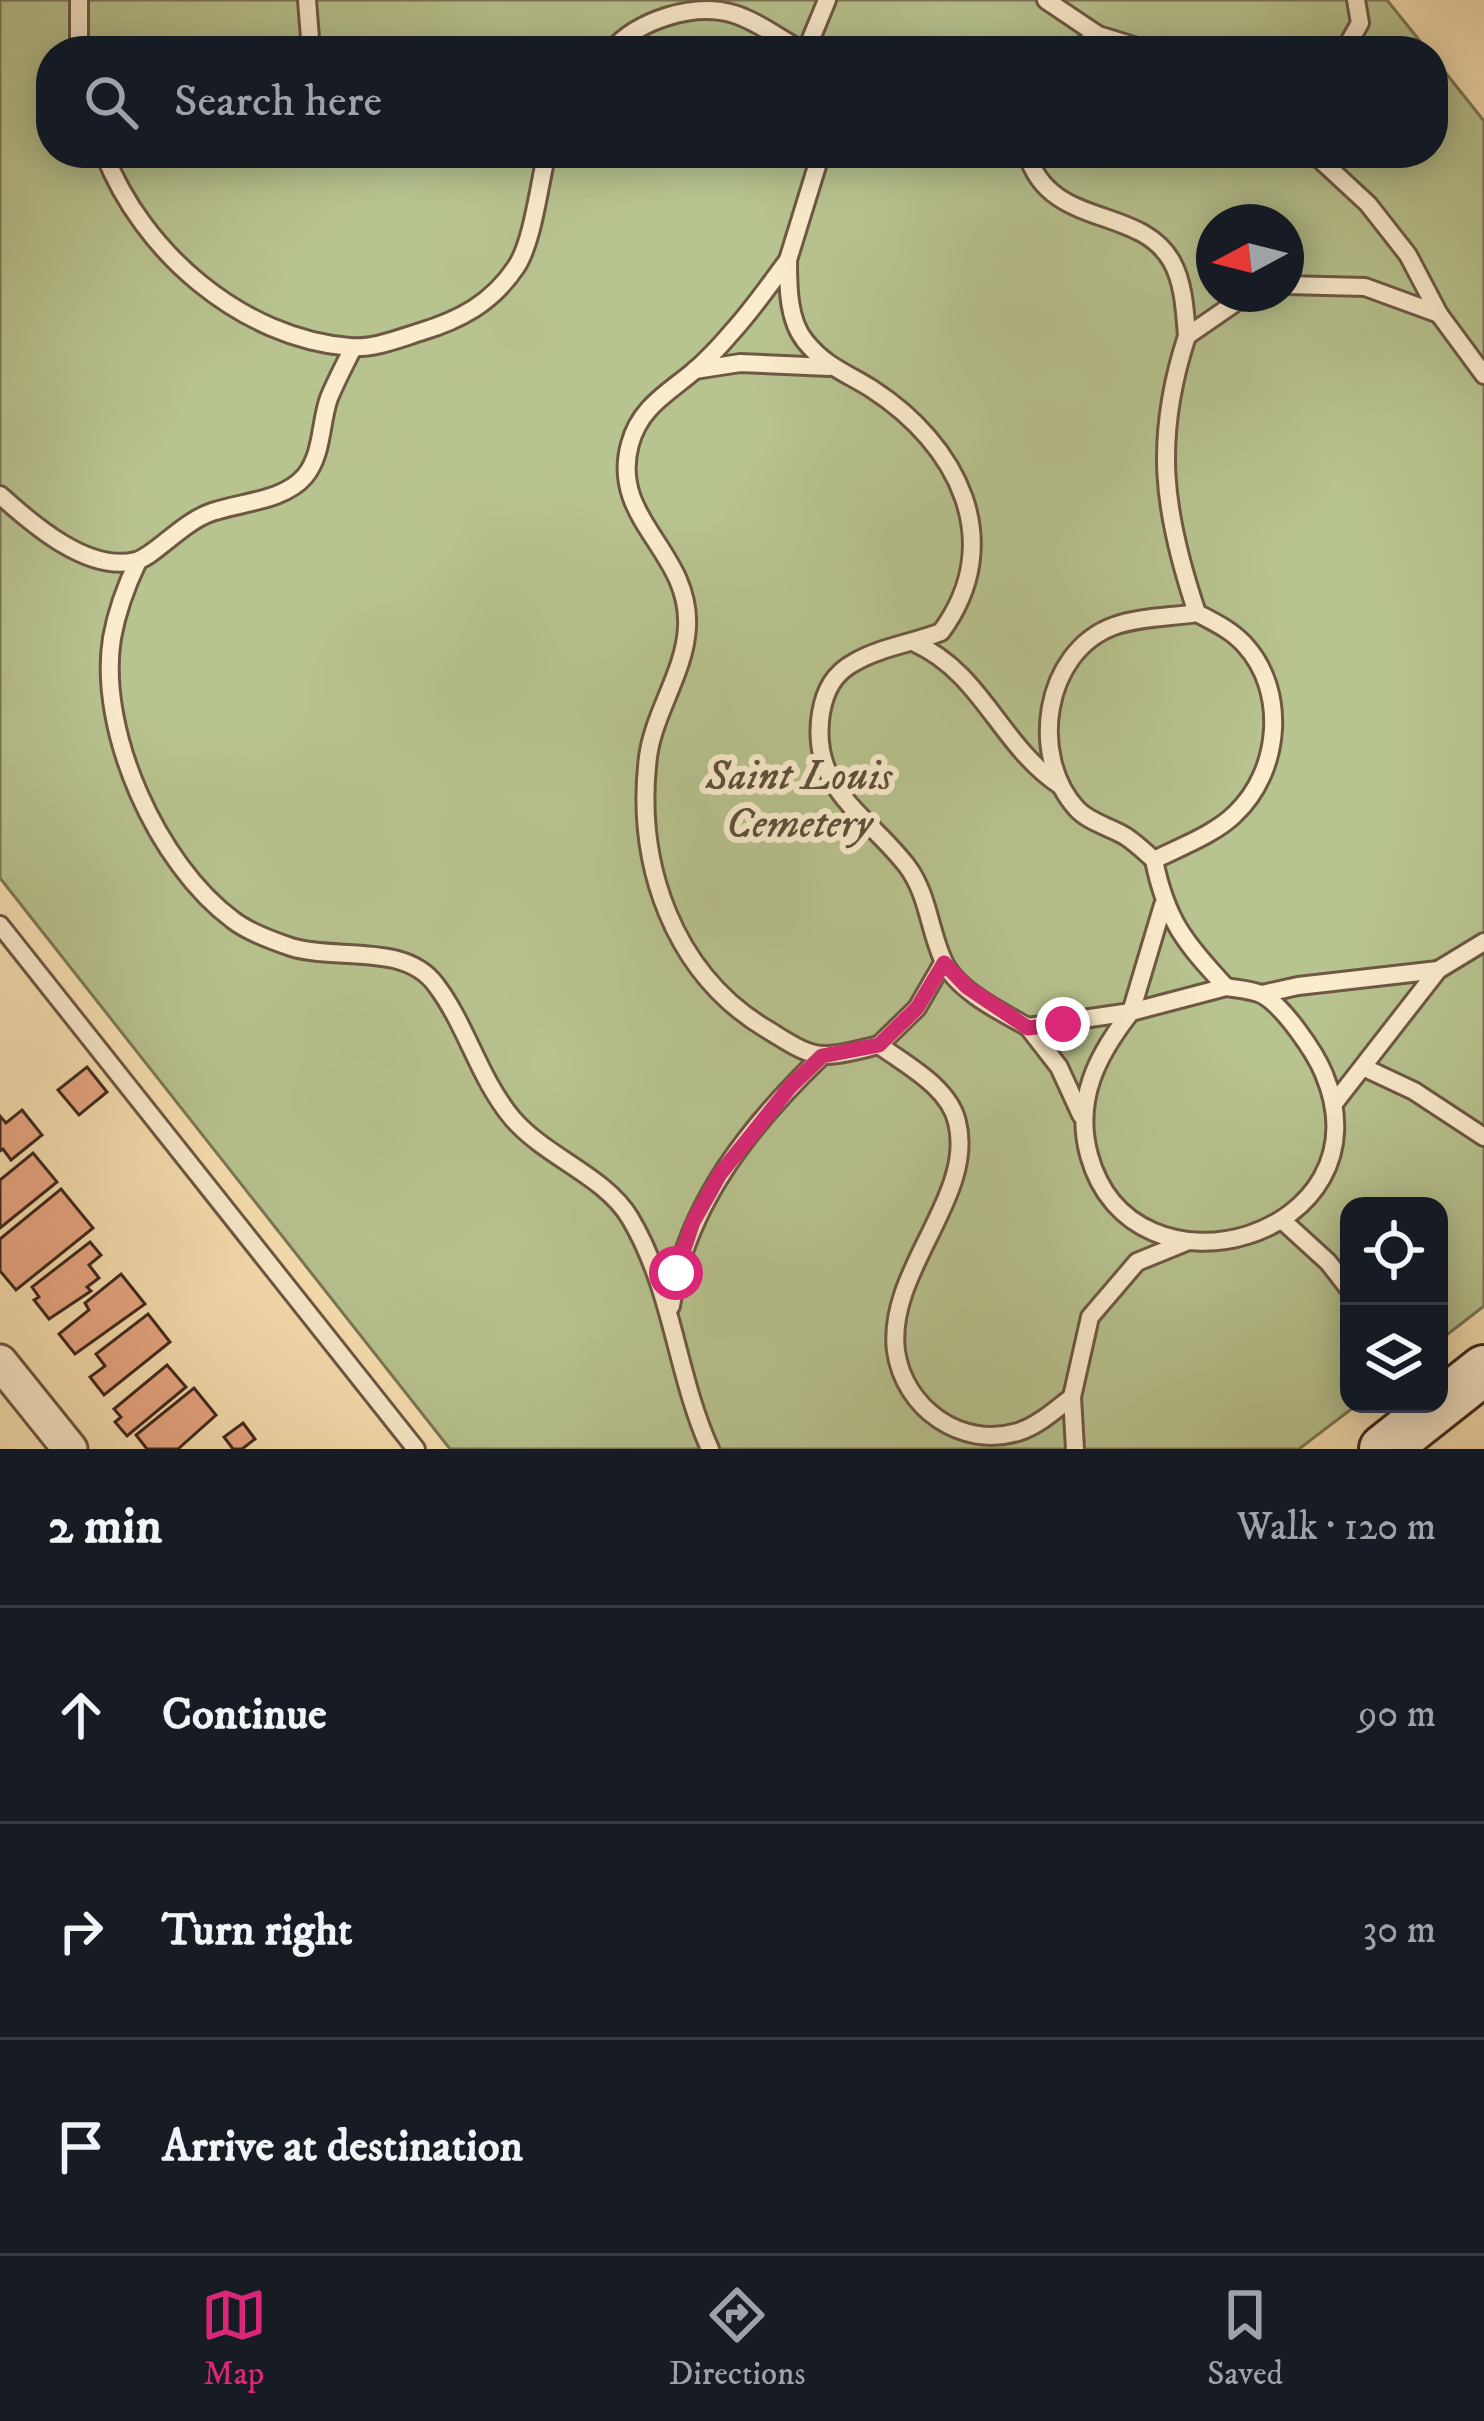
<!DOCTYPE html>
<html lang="en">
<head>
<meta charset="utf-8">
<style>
  body { margin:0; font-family:"IM FELL DW Pica",serif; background:#20242c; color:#f1f3f6 }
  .controls { position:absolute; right:36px; bottom:36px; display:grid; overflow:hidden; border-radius:24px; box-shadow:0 6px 30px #0003 }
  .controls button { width:108px; height:108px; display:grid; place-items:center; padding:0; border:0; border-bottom:3px solid #363941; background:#171b24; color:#f1f3f6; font:60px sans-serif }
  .compass { position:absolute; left:1196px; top:204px; width:108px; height:108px; border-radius:50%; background:#171b24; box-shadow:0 6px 30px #0003; rotate:263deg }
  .stop { position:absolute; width:36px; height:36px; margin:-27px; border:9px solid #db2777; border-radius:50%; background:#fff }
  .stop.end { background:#db2777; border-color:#fff; box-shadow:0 3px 12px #0008 }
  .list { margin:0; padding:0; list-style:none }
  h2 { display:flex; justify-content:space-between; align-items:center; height:156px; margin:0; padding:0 48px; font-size:51px }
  h2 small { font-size:39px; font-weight:400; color:#9ea1a6 }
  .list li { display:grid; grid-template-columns:78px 1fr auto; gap:36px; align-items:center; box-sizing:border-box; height:216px; padding:0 48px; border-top:3px solid #363941 }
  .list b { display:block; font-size:45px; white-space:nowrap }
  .list em { font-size:39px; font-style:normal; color:#9ea1a6 }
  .icon { flex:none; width:66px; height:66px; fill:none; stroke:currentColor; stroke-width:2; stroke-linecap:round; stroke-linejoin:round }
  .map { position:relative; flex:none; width:1484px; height:1449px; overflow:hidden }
  .search { position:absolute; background:#171b24; box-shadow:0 6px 30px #0003; left:36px; right:36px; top:36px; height:132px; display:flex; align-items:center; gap:30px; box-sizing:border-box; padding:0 42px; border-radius:48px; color:#9ea1a6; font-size:45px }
  .sheet { height:804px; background:#171b24 }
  nav { display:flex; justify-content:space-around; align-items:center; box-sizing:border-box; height:168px; border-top:3px solid #363941; background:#171b24; font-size:33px; color:#9ea1a6 }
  nav a { display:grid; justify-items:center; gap:6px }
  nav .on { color:#db2777 }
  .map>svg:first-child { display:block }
  .green { fill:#b8c490; stroke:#7c7758; stroke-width:3; fill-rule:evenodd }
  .building { fill:#eaa985; stroke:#402a20; stroke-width:3 }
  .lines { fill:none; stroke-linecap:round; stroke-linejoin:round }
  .lane-casing { stroke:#6e5844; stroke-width:22 }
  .street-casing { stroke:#6e5844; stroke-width:39 }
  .secondary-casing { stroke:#402a20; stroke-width:54 }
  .lane { stroke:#fbeccd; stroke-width:16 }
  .street { stroke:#fbeccd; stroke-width:33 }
  .secondary { stroke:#fbeccd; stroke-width:48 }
  .route { stroke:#db2777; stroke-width:15 }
  .labels { text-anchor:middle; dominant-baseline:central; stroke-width:12; stroke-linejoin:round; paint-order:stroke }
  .park-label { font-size:42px; font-style:italic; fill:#5e503c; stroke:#fbeccd }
</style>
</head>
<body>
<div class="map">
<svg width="1484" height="1449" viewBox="0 0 1484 1449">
  <rect width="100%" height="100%" fill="#f9e1b2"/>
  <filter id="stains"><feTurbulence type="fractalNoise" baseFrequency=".00167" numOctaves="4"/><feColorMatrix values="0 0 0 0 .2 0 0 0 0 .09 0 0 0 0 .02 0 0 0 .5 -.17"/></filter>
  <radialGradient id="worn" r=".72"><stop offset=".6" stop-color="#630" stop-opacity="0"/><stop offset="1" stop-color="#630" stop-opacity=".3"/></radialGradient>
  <path class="green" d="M0,0H1387L1428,51H51V153H1433V57L1484,121V1306L1439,1341V1206H1349V1404H1358L1299,1449H450L0,878ZM1214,222H1286V294H1214Z"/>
  <g class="building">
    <polygon points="87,1067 107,1092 79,1115 58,1090"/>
    <polygon points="22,1110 42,1135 11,1160 3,1149 0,1151 0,1116 6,1123"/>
    <polygon points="33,1153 57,1182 0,1228 0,1180"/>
    <polygon points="61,1189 93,1228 16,1290 0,1271 0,1239"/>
    <polygon points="90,1242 101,1255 89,1265 99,1278 87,1287 91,1291 49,1319 34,1300 39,1297 32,1287"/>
    <polygon points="121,1274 145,1304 75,1354 59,1334 89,1310 85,1303"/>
    <polygon points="148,1314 170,1342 104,1395 90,1377 105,1366 96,1354"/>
    <polygon points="167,1365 186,1387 127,1436 115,1422 121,1417 114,1409"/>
    <polygon points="194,1388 216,1415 178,1449 147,1449 136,1435"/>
    <polygon points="243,1423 255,1439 242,1449 233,1449 224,1437"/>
  </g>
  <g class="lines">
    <defs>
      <g id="lane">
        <polyline points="307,0 311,51"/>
        <polyline points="1046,0 1098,35 1150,51"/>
        <polyline points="79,51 79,0"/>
        <path d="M611,51C638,20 694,2 734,14C759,22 780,39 803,51"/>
        <polyline points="806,51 827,0"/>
        <polyline points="1074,51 1098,35"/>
        <polyline points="1344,51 1360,23 1356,0"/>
        <path d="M104,153C142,252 241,338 350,347C373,349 398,339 420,332C460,320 492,303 516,267C533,242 539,184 547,153"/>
        <path d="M1027,153C1049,230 1140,204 1172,262C1184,284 1185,312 1187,336L1248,294"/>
        <polyline points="1313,153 1368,204 1408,255 1439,314 1484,375"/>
        <polyline points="788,260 821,153"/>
        <polyline points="1286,285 1365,287 1439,314"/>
        <path d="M1187,336C1153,440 1163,512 1197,613C1214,622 1231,630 1244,644C1288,691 1280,772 1235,814C1215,834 1180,847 1154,860C1166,920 1185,943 1226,987"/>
        <polyline points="695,370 740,363 829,367"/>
        <path d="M0,495C32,524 88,573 136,561C155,556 182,522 212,512C241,502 284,501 305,476C323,454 320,423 329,398C336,381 345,364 353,348"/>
        <path d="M138,561C126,586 117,610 112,638C97,731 158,865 233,920C247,931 273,941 291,947C335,961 405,942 436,985C467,1026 479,1079 513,1119C547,1158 605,1176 630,1218C673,1290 676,1374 710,1449"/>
        <path d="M915,643C983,674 1000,746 1061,786"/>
        <path d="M1154,860C1145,852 1136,843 1125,836C1110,827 1089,822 1077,809C1029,757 1043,652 1114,626C1139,617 1171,617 1197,613"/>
        <polyline points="0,925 416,1449"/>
        <path d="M1226,987C1237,989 1253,990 1263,995C1284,1007 1315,1052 1324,1074C1392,1237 1132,1313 1089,1155C1074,1100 1097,1055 1131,1012Z"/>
        <polyline points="1262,994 1298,986 1438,970"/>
        <path d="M1028,1027C1001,1012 956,990 943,960C929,929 928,894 907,866C867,814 809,789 821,713C825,690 834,673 855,662C881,647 913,643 941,632C1008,541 957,444 872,389C845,372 826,367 805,341C788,320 788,286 788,260C770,284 753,309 732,332C721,345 708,359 694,371C668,393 640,407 630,444C609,520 691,551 687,627C685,672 654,712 648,757C635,864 673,974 768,1030C785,1040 806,1056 826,1055C843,1055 862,1049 879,1045C906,1065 949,1087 957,1122C976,1196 886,1271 896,1351C904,1408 961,1449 1018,1432C1039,1425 1055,1410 1072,1397"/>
        <polyline points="879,1045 917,1008 943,963"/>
        <polyline points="1365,1068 1414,1091 1484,1137"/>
        <polyline points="1336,1101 1438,970 1484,942"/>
        <polyline points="1081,1115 1059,1067 1028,1027 1131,1012 1163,905"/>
        <polyline points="1283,1221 1328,1262 1349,1289"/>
        <path d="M671,1306C685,1206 750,1125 822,1056"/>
        <polyline points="1075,1449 1072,1397 1090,1317 1137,1262 1186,1242"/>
      </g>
      <polyline id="street" points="0,1362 70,1449"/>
      <polyline id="secondary" points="1384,1449 1484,1370"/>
    </defs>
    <use href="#lane" class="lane-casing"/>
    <use href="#street" class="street-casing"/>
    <use href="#secondary" class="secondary-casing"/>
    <use href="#lane" class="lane"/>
    <use href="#street" class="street"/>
    <use href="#secondary" class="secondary"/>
  </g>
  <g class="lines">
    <polyline class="route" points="676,1273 693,1222 720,1174 790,1087 822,1056 879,1045 917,1008 944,963 967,987 1028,1028 1063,1024"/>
  </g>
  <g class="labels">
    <g class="park-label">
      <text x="799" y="777">Saint Louis<tspan x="799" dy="48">Cemetery</tspan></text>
    </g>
  </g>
  <rect width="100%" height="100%" filter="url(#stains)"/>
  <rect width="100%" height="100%" fill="url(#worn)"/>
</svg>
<div class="controls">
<button><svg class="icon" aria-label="locate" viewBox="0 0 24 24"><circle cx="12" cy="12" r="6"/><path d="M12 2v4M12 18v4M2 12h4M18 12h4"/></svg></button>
<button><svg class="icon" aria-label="layers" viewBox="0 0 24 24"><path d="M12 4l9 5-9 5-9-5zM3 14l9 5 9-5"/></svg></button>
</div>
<svg class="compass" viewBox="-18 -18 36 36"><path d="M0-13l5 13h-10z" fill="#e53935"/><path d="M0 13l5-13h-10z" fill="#9ea1a6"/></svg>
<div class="stop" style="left:676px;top:1273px"></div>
<div class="stop end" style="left:1063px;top:1024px"></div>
<div class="search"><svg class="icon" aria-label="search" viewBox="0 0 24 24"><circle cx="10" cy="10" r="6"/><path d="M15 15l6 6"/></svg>Search here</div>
</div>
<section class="sheet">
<h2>2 min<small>Walk · 120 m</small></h2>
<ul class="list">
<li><svg class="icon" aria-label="ahead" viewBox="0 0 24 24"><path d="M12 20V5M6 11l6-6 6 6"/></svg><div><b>Continue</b></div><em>90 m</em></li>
<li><svg class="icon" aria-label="right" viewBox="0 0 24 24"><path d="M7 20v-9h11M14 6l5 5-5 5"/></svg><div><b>Turn right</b></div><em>30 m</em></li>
<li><svg class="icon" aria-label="arrive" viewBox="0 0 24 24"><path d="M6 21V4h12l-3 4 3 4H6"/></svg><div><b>Arrive at destination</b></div></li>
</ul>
</section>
<nav>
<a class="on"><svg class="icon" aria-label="map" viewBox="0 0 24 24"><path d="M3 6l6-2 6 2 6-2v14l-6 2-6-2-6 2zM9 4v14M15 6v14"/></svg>Map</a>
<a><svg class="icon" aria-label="directions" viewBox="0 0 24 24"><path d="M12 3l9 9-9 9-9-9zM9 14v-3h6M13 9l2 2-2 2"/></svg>Directions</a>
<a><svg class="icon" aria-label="saved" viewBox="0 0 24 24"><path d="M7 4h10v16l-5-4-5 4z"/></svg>Saved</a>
</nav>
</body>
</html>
